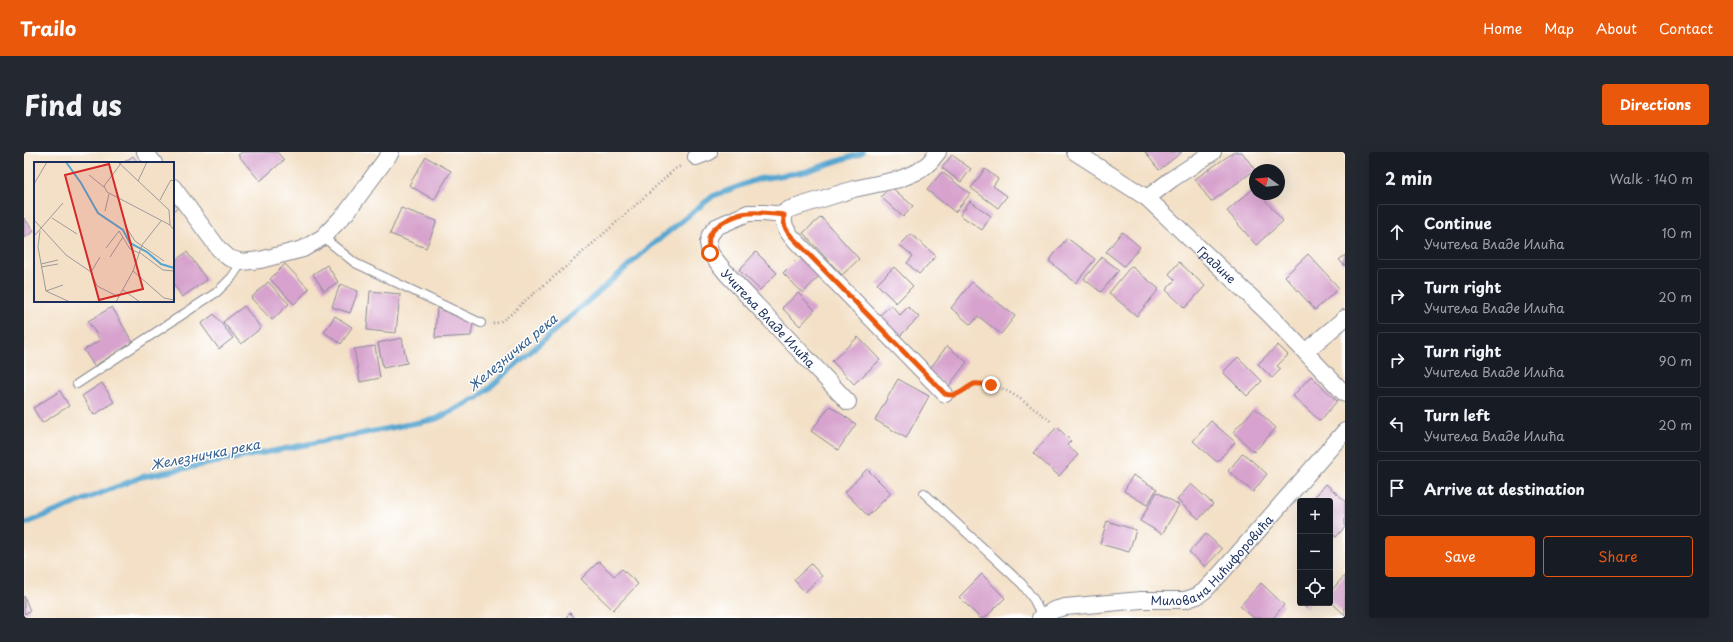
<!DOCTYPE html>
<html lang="en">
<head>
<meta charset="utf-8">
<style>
  body { margin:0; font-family:"Playpen Sans",sans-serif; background:#242831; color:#f1f3f6 }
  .controls { position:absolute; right:12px; bottom:12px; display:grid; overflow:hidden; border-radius:4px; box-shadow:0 4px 16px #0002 }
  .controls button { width:36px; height:36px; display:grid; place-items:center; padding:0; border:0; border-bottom:1px solid #363941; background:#171b24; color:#f1f3f6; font:20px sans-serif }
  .compass { position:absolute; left:1225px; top:12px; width:36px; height:36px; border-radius:50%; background:#171b24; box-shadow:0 4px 16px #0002; rotate:285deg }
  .stop { position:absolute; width:12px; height:12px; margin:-9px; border:3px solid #ea580c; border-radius:50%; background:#fff }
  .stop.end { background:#ea580c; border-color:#fff; box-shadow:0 1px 4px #0008 }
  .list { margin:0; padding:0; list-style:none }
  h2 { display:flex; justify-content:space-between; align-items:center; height:52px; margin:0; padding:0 16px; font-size:17px }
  h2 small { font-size:13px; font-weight:400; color:#9ea1a6 }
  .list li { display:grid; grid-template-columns:26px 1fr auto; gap:12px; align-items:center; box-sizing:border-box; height:56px; margin:0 8px 8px; padding:0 8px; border:1px solid #363941; border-radius:4px }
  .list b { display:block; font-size:15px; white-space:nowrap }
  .list p { margin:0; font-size:13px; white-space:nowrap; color:#9ea1a6 }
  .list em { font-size:13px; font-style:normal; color:#9ea1a6 }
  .actions { display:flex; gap:8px; padding:12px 16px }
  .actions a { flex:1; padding:9px 0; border:1px solid #ea580c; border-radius:4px; text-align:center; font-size:14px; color:#ea580c }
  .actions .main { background:#ea580c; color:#fff }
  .icon { flex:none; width:22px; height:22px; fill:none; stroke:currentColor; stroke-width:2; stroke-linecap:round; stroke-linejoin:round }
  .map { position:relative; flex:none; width:1321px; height:466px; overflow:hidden; border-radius:4px }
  header { display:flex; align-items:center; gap:24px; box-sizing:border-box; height:56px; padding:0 20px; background:#ea580c; color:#fff }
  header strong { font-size:19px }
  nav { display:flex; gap:22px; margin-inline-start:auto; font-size:14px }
  .intro { display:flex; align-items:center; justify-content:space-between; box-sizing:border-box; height:96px; padding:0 24px }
  h1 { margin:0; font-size:28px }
  .button { padding:10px 18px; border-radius:4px; background:#ea580c; color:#fff; font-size:14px; font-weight:700 }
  main { display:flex; gap:24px; padding:0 24px }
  aside { flex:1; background:#171b24; border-radius:4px; box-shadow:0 4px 16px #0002 }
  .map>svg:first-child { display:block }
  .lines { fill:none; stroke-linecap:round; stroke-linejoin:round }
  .stream { stroke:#56a6d0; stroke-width:5.5 }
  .building { fill:#d7a3ce }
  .service-casing { stroke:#878892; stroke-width:10 }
  .minor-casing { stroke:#878892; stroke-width:18 }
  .path { stroke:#878892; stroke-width:2.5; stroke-dasharray:1 3; stroke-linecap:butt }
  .service { stroke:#fff; stroke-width:8 }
  .minor { stroke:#fff; stroke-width:16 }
  .route { stroke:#ea580c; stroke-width:5 }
  .labels { text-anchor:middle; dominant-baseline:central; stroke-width:3; stroke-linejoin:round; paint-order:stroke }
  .street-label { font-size:12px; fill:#1b2f5e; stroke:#fff }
  .water-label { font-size:13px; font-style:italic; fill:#335f8c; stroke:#fff }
  .inset-river { fill:none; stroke:#56a6d0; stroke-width:2 }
  .inset-road { fill:none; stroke:#9d999c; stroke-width:1 }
  .view { fill:#d62828; fill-opacity:0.15; stroke:#d62828; stroke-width:2 }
  .inset-edge { fill:none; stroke:#1b2f5e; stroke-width:2 }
</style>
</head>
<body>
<header>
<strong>Trailo</strong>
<nav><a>Home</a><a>Map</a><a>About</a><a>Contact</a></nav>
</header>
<div class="intro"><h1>Find us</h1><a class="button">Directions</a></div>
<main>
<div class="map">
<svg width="1321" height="466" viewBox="0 0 1321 466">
  <rect width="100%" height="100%" fill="#fff"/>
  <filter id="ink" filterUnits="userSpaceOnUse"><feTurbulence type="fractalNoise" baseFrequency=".025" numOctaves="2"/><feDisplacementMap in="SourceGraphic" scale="8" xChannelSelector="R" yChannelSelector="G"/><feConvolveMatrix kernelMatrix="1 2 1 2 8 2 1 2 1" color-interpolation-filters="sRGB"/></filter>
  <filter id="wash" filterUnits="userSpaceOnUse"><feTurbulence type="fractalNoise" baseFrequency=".012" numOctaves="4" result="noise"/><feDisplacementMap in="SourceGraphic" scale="16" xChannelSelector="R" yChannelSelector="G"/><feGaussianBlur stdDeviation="0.9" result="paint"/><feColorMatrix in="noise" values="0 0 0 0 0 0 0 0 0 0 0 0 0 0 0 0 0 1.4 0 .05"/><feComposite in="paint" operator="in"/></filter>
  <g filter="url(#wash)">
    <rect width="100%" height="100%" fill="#f3e0c6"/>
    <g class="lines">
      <polyline class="stream" points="0,372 117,325 412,267 455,245 629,92 689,44 734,27 780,20 835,2 838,0"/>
    </g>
    <g id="blocks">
      <g class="building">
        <polygon points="218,0 253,0 260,8 236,29 214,3"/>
        <polygon points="1121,0 1158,0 1135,18"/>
        <polygon points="1210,0 1218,0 1231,18 1187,50 1171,27"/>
        <polygon points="928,3 947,17 937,30 918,16"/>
        <polygon points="109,4 115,11 99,11"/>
        <polygon points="402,5 427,19 410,48 385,33"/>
        <polygon points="961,17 974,27 969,34 983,44 974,56 947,36"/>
        <polygon points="918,20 946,42 931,60 903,38"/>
        <polygon points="866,34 889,54 879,65 857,45"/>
        <polygon points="1231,35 1231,42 1236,42 1259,69 1232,93 1203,59"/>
        <polygon points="149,47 155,55 149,59"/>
        <polygon points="946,49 967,64 958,78 936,63"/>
        <polygon points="377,56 413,69 402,96 366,82"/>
        <polygon points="797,65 835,107 818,123 779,81"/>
        <polygon points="0,66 10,79 0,86"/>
        <polygon points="1098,80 1116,95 1100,114 1082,100"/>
        <polygon points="887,82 912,104 895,122 883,111 889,104 876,93"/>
        <polygon points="1043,86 1071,107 1052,131 1025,109"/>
        <polygon points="163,100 183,128 158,145 149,131 149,110"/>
        <polygon points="732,100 753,121 736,138 715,118"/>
        <polygon points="1284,102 1315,136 1291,158 1261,124"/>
        <polygon points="1321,103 1321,114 1315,108"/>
        <polygon points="775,105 795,124 779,141 759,121"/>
        <polygon points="1078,105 1095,118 1077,140 1060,127"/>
        <polygon points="1155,110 1181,134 1161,156 1142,138 1151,128 1145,122"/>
        <polygon points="261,112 285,137 270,152 246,127"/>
        <polygon points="303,113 314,130 300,139 289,122"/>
        <polygon points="1107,114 1135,137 1113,164 1085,141"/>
        <polygon points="870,115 889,134 872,151 853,132"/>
        <polygon points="244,130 265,152 248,168 227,146"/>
        <polygon points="948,130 991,164 977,182 954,164 947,173 927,156"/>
        <polygon points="316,132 334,139 326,161 308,155"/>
        <polygon points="346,139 376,142 372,181 343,178"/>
        <polygon points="774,141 791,158 776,174 758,156"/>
        <polygon points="867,153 876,163 884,155 895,165 875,185 855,164"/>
        <polygon points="220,154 237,176 217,192 199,170"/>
        <polygon points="88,155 109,191 70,214 60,198 76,188 64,169"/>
        <polygon points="413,156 449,171 447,184 411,186"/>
        <polygon points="190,162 209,186 195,197 177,172"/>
        <polygon points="311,164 328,175 317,192 300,180"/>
        <polygon points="834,185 856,208 830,232 808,209"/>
        <polygon points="378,186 383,211 359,216 354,191"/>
        <polygon points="1254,193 1264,203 1253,214 1257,217 1248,226 1234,212"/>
        <polygon points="351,194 356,226 336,230 330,197"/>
        <polygon points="923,194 943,210 924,235 904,219"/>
        <polygon points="1214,205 1238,229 1223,244 1199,220"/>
        <polygon points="1287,224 1313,249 1296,269 1269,244"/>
        <polygon points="874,227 905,244 882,286 851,268"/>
        <polygon points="78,231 90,250 70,263 58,244"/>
        <polygon points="36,239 45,254 18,271 9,256"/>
        <polygon points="806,254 832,272 814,298 787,279"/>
        <polygon points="1231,256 1252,276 1230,300 1209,280"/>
        <polygon points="1187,269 1211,290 1193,310 1169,289"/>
        <polygon points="1033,275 1047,289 1043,293 1054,303 1035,324 1009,301"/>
        <polygon points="1219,301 1243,322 1229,340 1204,319"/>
        <polygon points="843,317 867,341 844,364 821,340"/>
        <polygon points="1109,323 1133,337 1123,353 1100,339"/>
        <polygon points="1167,332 1189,352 1175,367 1153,348"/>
        <polygon points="1302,332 1321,349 1321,375 1312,385 1306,380 1306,349 1287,349"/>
        <polygon points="1133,340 1155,353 1138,382 1116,369"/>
        <polygon points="1083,369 1112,378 1105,400 1076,392"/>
        <polygon points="1182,382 1198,397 1181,415 1165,400"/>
        <polygon points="575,409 590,424 598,417 614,432 589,458 557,427"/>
        <polygon points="787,412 798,424 781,440 770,428"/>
        <polygon points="958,422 981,446 961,466 956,466 935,445"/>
        <polygon points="1321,423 1321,463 1306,449 1306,440"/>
        <polygon points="1237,431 1260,453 1249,466 1230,466 1216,454"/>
        <polygon points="1276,442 1276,450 1272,447"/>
        <polygon points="0,444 6,459 0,462"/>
        <polygon points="1277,451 1287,451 1282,456"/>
        <polygon points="546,461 551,466 541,466"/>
      </g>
    </g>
  </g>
  <g filter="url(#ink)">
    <use href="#blocks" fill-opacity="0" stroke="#878892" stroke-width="1"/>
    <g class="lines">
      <defs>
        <g id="service">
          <polyline points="299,85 331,111 457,171"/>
          <polyline points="53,232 193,140 208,125 218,110"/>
          <polyline points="900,341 998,432 1010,448 1018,465"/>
        </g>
        <g id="minor">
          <polyline points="121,0 130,11"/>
          <path d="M914,0L905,11L895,19L876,27L830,37L763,58C757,68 760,75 767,84L921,242"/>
          <path id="s1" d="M1051,0L1123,46L1246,163L1321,242"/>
          <polyline points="672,5 685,0"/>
          <polyline points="149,35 195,97 205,106 218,110 236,108 279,97 299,85 323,60 367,0"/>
          <polyline points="1123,46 1148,27 1189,0"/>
          <path id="s2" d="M760,63L740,61H724L692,75L686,83L684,91L686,101L703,122L824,250"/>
          <polyline points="1282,199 1321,166"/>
          <path id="s3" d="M1016,466L1030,458L1041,455L1117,448H1161L1173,444L1180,439L1198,420L1321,279"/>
        </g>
      </defs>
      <use href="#service" class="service-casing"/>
      <use href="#minor" class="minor-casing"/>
      <g class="path">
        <path d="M469,172C483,169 492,156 503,147C554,106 603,61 651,17L657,14"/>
        <path d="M938,240C942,238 947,233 951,232C974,226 1010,257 1028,270"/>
      </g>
      <use href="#service" class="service"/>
      <use href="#minor" class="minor"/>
    </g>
  </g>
  <g class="lines" filter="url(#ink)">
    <path class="route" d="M686,101C685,95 683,89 686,83C691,72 714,61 725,61C737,60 748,62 760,63C759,73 761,77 767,84L921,242C935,246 939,237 950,232C955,231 962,233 967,233"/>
  </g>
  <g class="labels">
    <g class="street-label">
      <text stroke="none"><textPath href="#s1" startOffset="182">Градине</textPath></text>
      <text stroke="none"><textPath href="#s2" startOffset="187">Учитеља Владе Илића</textPath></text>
      <text stroke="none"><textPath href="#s3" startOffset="191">Милована Нићифоровића</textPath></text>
    </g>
    <g class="water-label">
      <text transform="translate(488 200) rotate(-40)">Железничка река</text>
      <text transform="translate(181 302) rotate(-11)">Железничка река</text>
    </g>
  </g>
  <g transform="translate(10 10)">
    <rect width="140" height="140" fill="#f3e0c6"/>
    <path class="inset-river" d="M32,0L47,21L64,51L89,68L96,81L113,90L127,102L140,106"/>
    <path class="inset-road" d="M84,0L135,48L136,63L140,68M88,0L70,24L73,30L136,63M55,13L70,25M104,19L113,0M0,22L13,0M126,38L134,23L137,18L140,19M71,49L75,32M18,56L43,72M0,58L32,93L57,110L63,124L85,135M92,65L101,79L130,99M6,69L4,85L12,129L36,140M0,74L29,41M72,86L85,69L96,87L105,91M105,90L129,108L140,109M76,95L89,75M7,102L24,98M7,105L24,102M99,109L130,136L140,138M57,110L66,95M89,128L106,140M12,129L29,123M82,140L99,109L108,83L127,59"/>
    <path class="view" d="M75,2L109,127L65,138L31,13Z"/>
    <rect width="140" height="140" class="inset-edge"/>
  </g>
</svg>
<div class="controls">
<button>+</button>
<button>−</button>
<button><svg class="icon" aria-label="locate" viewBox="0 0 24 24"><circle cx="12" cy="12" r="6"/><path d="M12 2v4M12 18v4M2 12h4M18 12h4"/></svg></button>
</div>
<svg class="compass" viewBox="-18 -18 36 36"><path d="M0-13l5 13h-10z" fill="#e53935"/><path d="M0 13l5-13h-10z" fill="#9ea1a6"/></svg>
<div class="stop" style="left:686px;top:101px"></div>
<div class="stop end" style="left:967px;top:233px"></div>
</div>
<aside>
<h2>2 min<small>Walk · 140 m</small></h2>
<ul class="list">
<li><svg class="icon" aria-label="ahead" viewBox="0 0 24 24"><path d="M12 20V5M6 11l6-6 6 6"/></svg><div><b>Continue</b><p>Учитеља Владе Илића</p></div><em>10 m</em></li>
<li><svg class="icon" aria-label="right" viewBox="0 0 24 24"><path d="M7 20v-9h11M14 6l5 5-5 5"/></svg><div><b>Turn right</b><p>Учитеља Владе Илића</p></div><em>20 m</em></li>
<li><svg class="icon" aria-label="right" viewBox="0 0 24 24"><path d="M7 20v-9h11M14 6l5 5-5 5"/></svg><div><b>Turn right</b><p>Учитеља Владе Илића</p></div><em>90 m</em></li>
<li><svg class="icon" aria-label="left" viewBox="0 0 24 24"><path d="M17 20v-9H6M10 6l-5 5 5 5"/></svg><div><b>Turn left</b><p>Учитеља Владе Илића</p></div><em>20 m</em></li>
<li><svg class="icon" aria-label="arrive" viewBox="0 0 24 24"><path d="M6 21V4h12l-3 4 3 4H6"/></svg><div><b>Arrive at destination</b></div></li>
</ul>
<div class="actions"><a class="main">Save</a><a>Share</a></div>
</aside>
</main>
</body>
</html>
